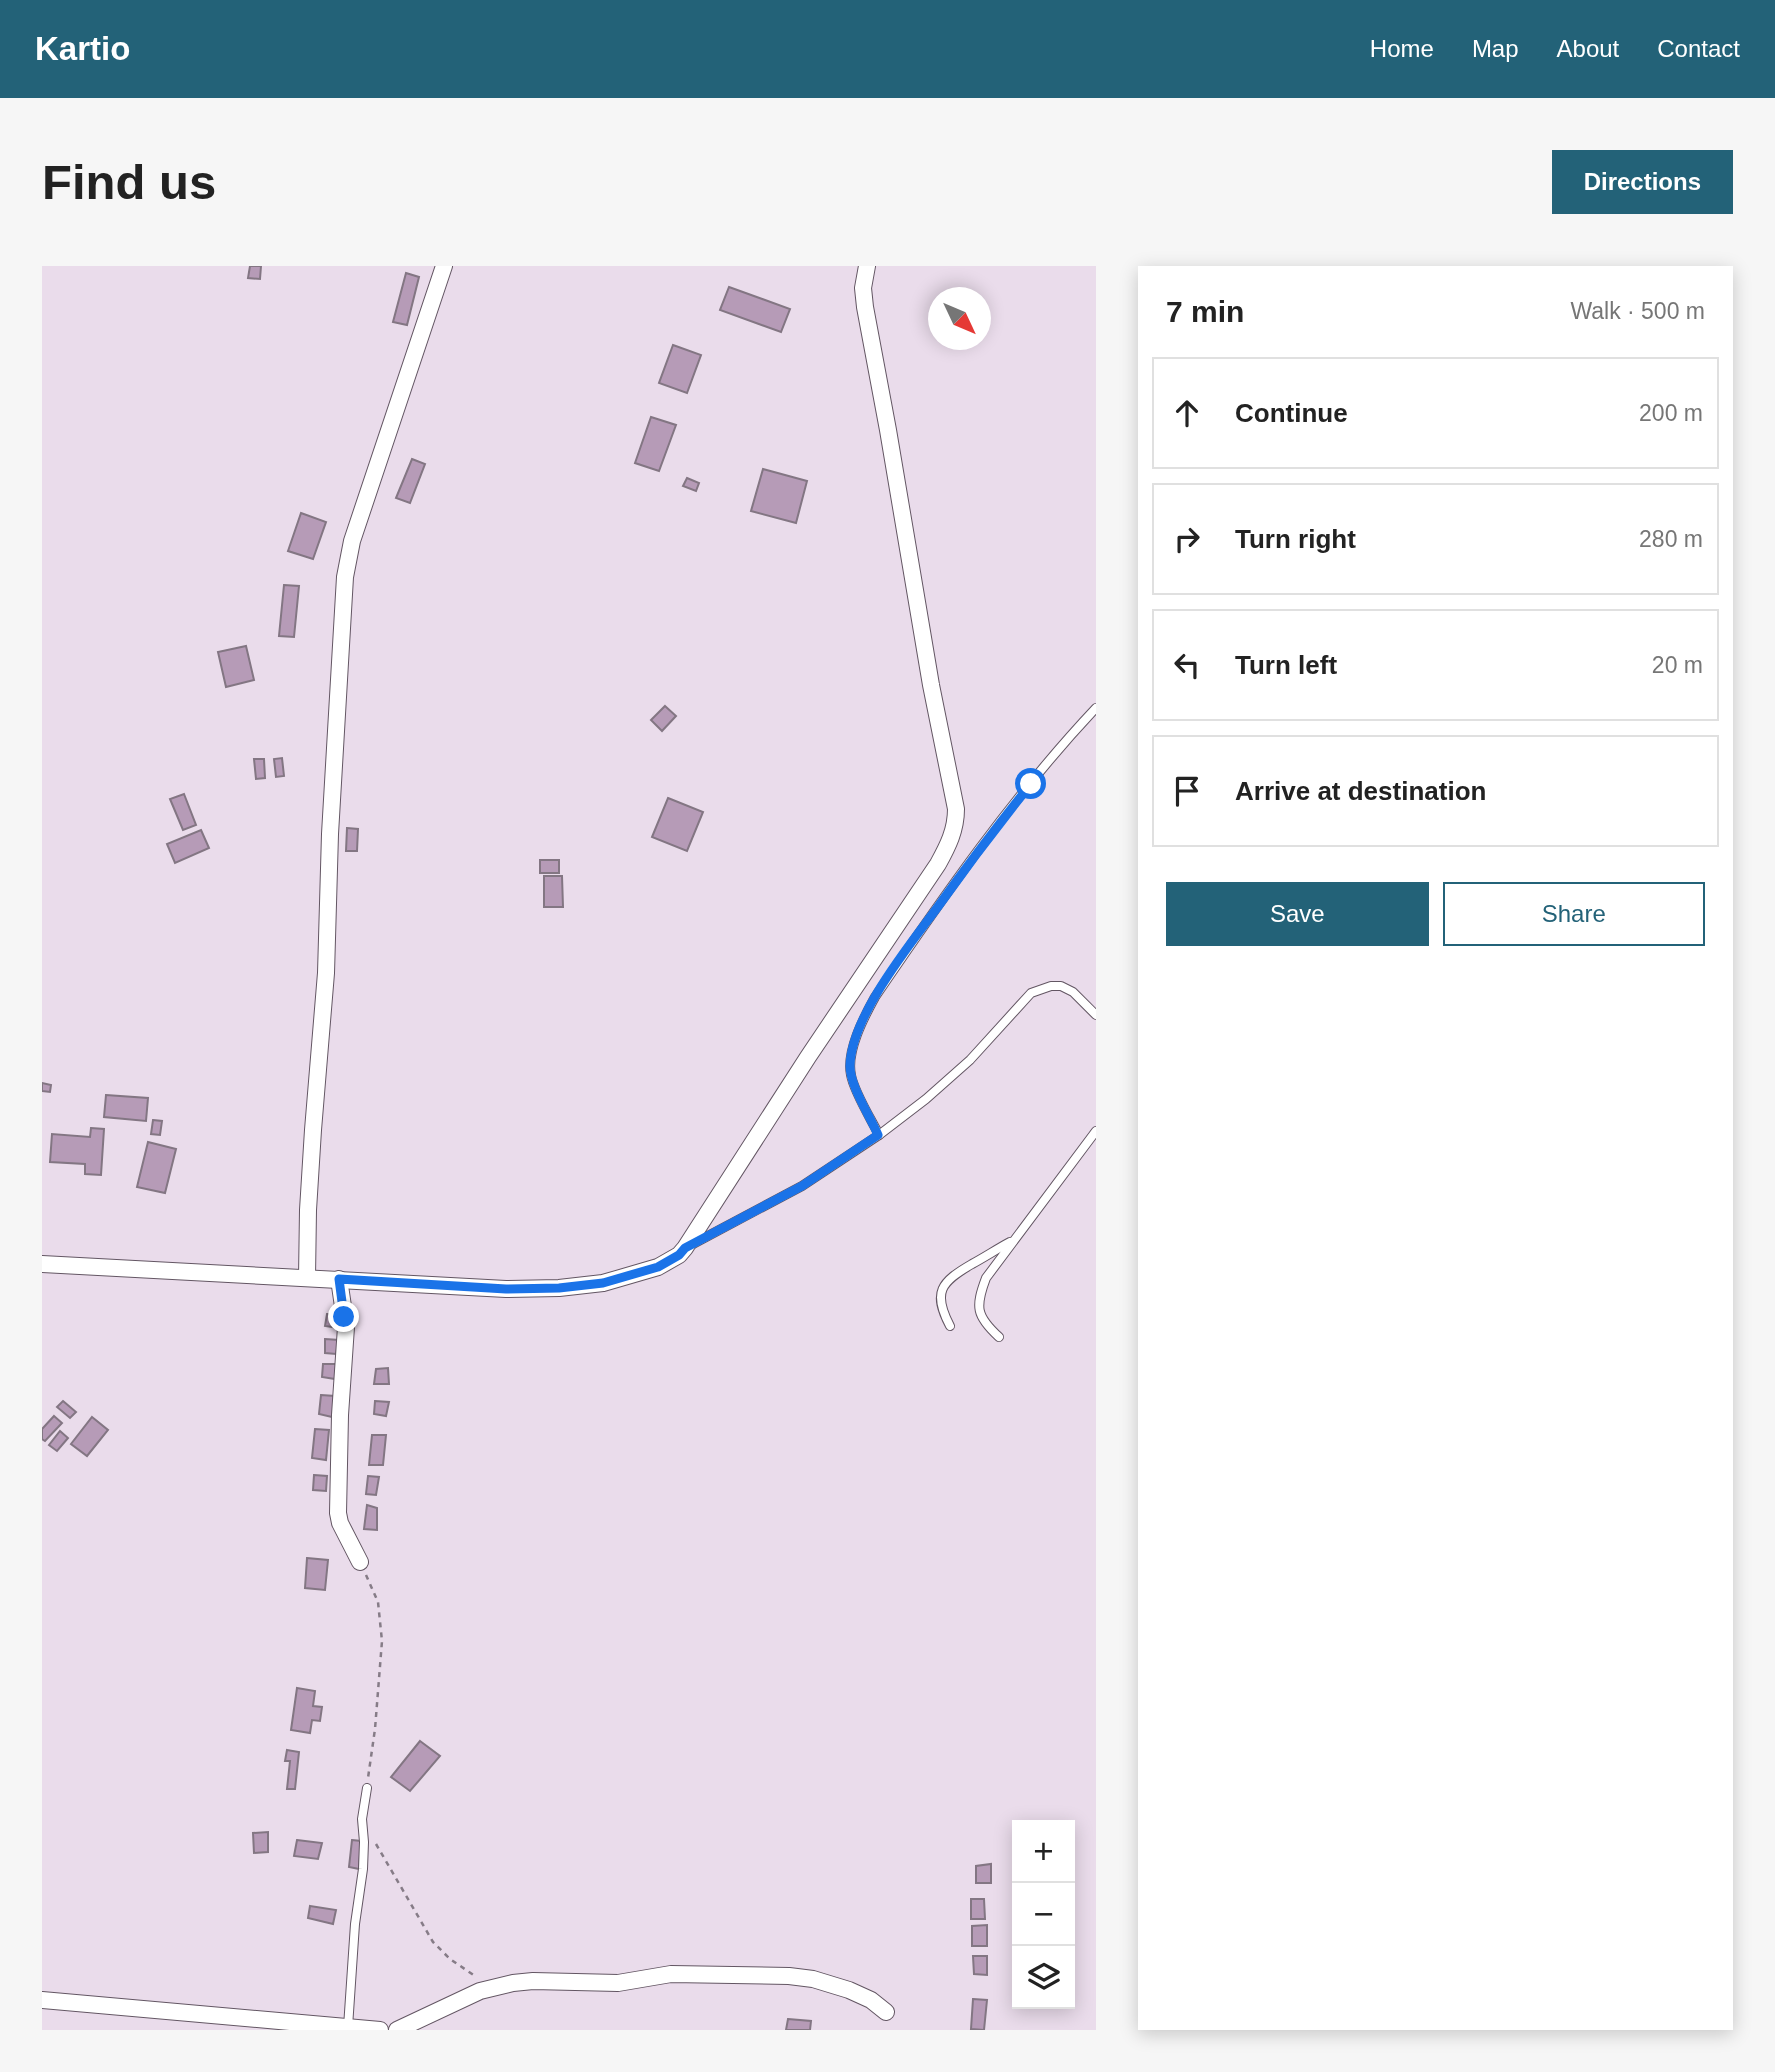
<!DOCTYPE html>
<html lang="en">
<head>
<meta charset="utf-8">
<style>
  body { margin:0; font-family:Arial,sans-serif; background:#f6f6f6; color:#222 }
  .controls { position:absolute; right:21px; bottom:21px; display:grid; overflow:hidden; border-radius:0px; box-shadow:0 4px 18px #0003 }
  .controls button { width:63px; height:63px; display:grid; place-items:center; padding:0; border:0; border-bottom:2px solid #e0e0e0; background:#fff; color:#222; font:35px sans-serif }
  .compass { position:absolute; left:886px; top:21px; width:63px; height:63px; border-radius:50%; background:#fff; box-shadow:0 4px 18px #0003; rotate:134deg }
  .stop { position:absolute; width:21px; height:21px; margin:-16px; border:5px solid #1a73e8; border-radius:50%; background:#fff }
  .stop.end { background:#1a73e8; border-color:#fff; box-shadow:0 2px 7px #0008 }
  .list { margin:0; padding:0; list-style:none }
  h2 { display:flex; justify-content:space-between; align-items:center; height:91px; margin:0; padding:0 28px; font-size:30px }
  h2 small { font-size:23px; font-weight:400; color:#767676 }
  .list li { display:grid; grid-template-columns:46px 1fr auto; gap:21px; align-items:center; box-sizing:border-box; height:112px; margin:0 14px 14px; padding:0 14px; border:2px solid #e0e0e0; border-radius:0px }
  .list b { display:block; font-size:26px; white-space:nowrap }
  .list em { font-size:23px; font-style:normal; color:#767676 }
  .actions { display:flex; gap:14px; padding:21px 28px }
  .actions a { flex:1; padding:16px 0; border:2px solid #236278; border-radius:0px; text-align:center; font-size:24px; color:#236278 }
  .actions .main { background:#236278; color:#fff }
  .icon { flex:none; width:38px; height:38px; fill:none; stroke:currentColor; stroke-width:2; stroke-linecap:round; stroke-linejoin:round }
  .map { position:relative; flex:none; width:1054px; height:1764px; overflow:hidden; border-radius:0px }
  header { display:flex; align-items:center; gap:42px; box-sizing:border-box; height:98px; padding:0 35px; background:#236278; color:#fff }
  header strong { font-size:33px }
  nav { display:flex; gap:38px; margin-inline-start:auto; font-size:24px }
  .intro { display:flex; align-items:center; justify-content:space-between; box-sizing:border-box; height:168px; padding:0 42px }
  h1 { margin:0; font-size:49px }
  .button { padding:18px 32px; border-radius:0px; background:#236278; color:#fff; font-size:24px; font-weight:700 }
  main { display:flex; gap:42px; padding:0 42px }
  aside { flex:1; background:#fff; border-radius:0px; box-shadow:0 4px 18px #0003 }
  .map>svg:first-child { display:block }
  .building { fill:#b69bb7; stroke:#837683; stroke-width:2 }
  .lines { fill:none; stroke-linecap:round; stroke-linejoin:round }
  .lane-casing { stroke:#635663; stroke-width:10 }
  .street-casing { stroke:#635663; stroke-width:18 }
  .path { stroke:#867c87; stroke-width:2.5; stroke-dasharray:5 5; stroke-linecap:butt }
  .lane { stroke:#fff; stroke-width:8 }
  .street { stroke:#fff; stroke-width:16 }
  .route { stroke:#1a73e8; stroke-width:9 }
</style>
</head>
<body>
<header>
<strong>Kartio</strong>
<nav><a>Home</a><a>Map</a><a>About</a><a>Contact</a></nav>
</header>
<div class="intro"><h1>Find us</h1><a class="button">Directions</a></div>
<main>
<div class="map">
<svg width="1054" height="1764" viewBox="0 0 1054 1764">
  <rect width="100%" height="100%" fill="#eadceb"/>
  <g class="building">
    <polygon points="208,0 219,0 218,13 206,12"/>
    <polygon points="364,7 377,11 365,59 351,56"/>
    <polygon points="687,21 748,43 739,66 678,44"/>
    <polygon points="631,79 659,89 645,127 617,117"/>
    <polygon points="609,151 634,159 617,205 593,197"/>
    <polygon points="370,193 383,198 368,237 354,232"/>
    <polygon points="721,203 765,215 754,257 709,245"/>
    <polygon points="645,212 657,217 654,225 641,220"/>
    <polygon points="259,247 284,256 271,293 246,285"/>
    <polygon points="242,319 257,320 252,371 237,370"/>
    <polygon points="204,380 212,414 184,421 176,386"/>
    <polygon points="623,440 634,450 620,465 609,454"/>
    <polygon points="240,492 242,510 234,511 232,493"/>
    <polygon points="212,493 222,493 223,512 214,513"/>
    <polygon points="142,528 154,559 141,564 128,533"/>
    <polygon points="626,532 661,546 645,585 610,571"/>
    <polygon points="305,562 316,563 315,585 304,585"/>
    <polygon points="159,564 167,582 133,597 125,578"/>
    <rect x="498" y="594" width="19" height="13"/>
    <polygon points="502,610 520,610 521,641 502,641"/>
    <polygon points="0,817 9,819 8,826 0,825"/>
    <polygon points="64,829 106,832 104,855 62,851"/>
    <polygon points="111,854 120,855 118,869 109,868"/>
    <polygon points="49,862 62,863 59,909 43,908 43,898 8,896 10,868 48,871"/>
    <polygon points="106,876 134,883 123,927 95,921"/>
    <polygon points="285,1048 298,1049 297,1062 283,1060"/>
    <polygon points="283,1073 297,1074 294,1088 283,1087"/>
    <polygon points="281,1098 295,1098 293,1113 280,1111"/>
    <polygon points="346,1102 347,1118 332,1118 334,1103"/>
    <polygon points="279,1129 293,1130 290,1151 277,1148"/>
    <polygon points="21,1135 34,1146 28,1152 15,1141"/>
    <polygon points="333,1135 347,1136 344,1150 332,1148"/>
    <polygon points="12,1150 20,1157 3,1175 0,1173 0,1163"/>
    <polygon points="50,1151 66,1164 45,1190 29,1178"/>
    <polygon points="273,1163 287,1164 284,1194 270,1192"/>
    <polygon points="18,1165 26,1172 15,1185 7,1179"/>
    <polygon points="330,1169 344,1169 341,1199 327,1199"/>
    <polygon points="272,1209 285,1210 284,1225 271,1224"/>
    <polygon points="326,1210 337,1211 334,1229 324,1228"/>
    <polygon points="325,1239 335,1242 335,1264 322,1263"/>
    <polygon points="265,1292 286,1294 283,1324 263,1322"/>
    <polygon points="255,1422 273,1425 271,1440 280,1441 278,1455 270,1454 268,1467 249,1464"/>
    <polygon points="378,1475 398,1490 368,1525 349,1511"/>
    <polygon points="245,1484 257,1486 253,1523 245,1523 248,1495 243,1495"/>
    <polygon points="226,1566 226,1586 212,1587 211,1567"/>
    <polygon points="255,1574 280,1577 276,1593 252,1590"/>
    <polygon points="310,1574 319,1575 317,1603 307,1601"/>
    <polygon points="949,1598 949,1617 934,1617 934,1600"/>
    <polygon points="929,1633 942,1633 943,1653 929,1653"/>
    <polygon points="268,1640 294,1644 291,1658 266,1652"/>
    <polygon points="945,1659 945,1680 930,1680 930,1660"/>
    <polygon points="931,1690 945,1690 945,1709 932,1708"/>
    <polygon points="931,1733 945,1734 942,1764 929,1763"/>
    <polygon points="746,1753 769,1755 768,1764 744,1764"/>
  </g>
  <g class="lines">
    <defs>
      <g id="lane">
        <path d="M837,869C829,853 812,826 809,809C804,785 822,751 833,731C901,631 971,530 1054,442"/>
        <polyline points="649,979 760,920 837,869 884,833 928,794 989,727 1009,720 1019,720 1031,726 1054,749"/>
        <path d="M908,1060C890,1026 899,1016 930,998C943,991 955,983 968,976"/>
        <path d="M957,1071C934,1050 933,1041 944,1012L1054,865"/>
        <polyline points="306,1761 313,1658 321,1603 322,1576 320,1553 325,1522"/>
      </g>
      <g id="street">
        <path d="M0,998L464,1023L517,1022L561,1017L616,1001L637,989L643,982L766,791L896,598C906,580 914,564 914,543L889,419L846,164L823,41L821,22L825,0"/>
        <polyline points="265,1012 266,944 271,864 284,707 288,568 303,311 310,275 402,0"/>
        <polyline points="297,1013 304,1061 298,1149 296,1247 298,1257 318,1296"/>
        <polyline points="0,1734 338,1764"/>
        <polyline points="355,1764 438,1725 471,1717 491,1715 576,1717 629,1708 747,1710 771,1713 807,1724 829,1734 844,1746"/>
      </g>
    </defs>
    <use href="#lane" class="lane-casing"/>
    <use href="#street" class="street-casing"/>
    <g class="path">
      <polyline points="324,1309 336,1336 340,1375 333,1463 326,1512"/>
      <polyline points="334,1578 391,1676 408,1693 433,1710"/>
    </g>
    <use href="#lane" class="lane"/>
    <use href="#street" class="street"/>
  </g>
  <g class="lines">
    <path class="route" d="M302,1051L297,1013L464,1023L517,1022L561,1017L616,1001L637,989L643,982L760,920L836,869C828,850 808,820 808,800C809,751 866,681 895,642C925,600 956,559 989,518"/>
  </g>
</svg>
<div class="controls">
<button>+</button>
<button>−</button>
<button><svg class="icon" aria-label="layers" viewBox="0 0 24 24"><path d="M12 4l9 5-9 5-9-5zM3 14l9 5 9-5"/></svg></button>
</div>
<svg class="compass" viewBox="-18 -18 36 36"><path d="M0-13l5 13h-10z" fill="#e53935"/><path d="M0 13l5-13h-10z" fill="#767676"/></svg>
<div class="stop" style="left:989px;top:518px"></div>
<div class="stop end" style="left:302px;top:1051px"></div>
</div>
<aside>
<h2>7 min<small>Walk · 500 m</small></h2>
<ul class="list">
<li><svg class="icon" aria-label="ahead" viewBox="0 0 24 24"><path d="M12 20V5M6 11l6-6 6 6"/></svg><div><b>Continue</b></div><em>200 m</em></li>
<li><svg class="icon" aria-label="right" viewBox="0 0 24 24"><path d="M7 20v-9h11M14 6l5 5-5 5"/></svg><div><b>Turn right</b></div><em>280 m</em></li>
<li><svg class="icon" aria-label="left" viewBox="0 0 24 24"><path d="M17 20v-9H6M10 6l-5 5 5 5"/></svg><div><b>Turn left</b></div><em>20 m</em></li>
<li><svg class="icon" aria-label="arrive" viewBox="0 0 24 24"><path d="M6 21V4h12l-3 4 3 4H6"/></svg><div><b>Arrive at destination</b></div></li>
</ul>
<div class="actions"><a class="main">Save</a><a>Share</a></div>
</aside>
</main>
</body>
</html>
